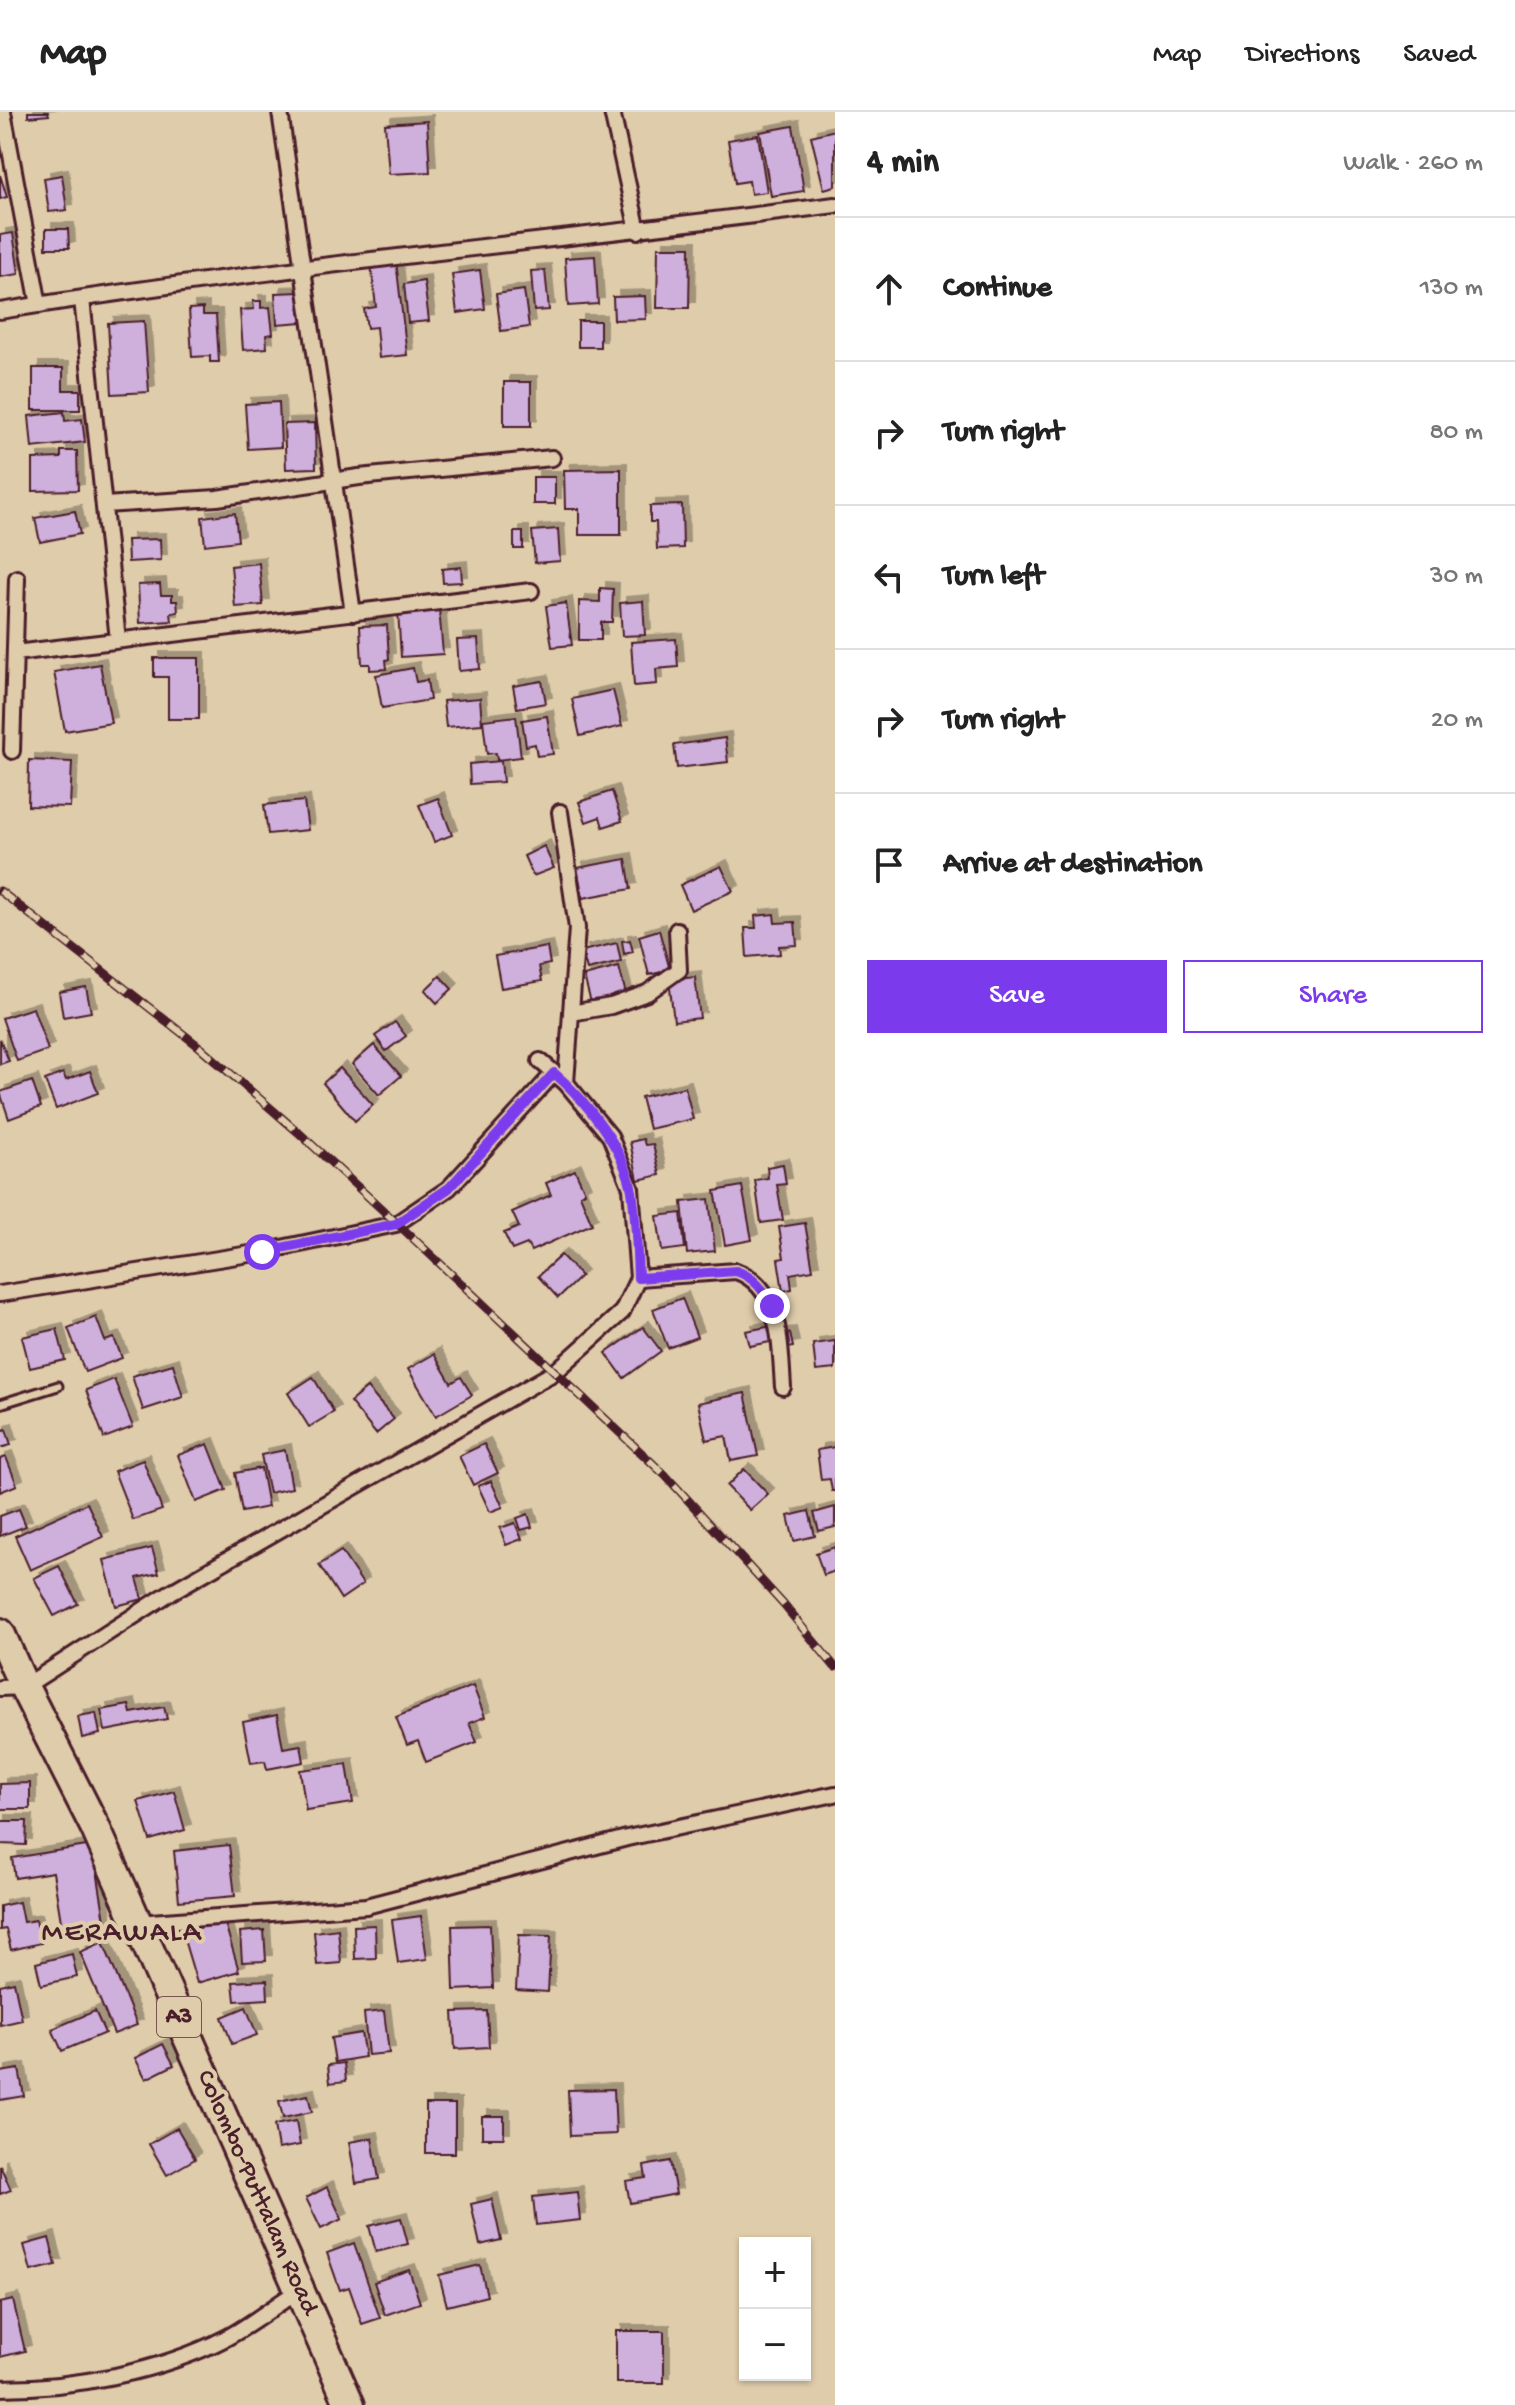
<!DOCTYPE html>
<html lang="en">
<head>
<meta charset="utf-8">
<style>
  body { margin:0; font-family:"Gochi Hand",sans-serif; background:#f6f6f6; color:#222 }
  .controls { position:absolute; right:24px; bottom:24px; display:grid; overflow:hidden; border-radius:0px; box-shadow:0 2px 6px #0004 }
  .controls button { width:72px; height:72px; display:grid; place-items:center; padding:0; border:0; border-bottom:2px solid #e0e0e0; background:#fff; color:#222; font:40px sans-serif }
  .stop { position:absolute; width:24px; height:24px; margin:-18px; border:6px solid #7c3aed; border-radius:50%; background:#fff }
  .stop.end { background:#7c3aed; border-color:#fff; box-shadow:0 2px 8px #0008 }
  .list { margin:0; padding:0; list-style:none }
  h2 { display:flex; justify-content:space-between; align-items:center; height:104px; margin:0; padding:0 32px; font-size:34px }
  h2 small { font-size:26px; font-weight:400; color:#767676 }
  .list li { display:grid; grid-template-columns:52px 1fr auto; gap:24px; align-items:center; box-sizing:border-box; height:144px; padding:0 32px; border-top:2px solid #e0e0e0 }
  .list b { display:block; font-size:30px; white-space:nowrap }
  .list em { font-size:26px; font-style:normal; color:#767676 }
  .actions { display:flex; gap:16px; padding:24px 32px }
  .actions a { flex:1; padding:18px 0; border:2px solid #7c3aed; border-radius:0px; text-align:center; font-size:28px; color:#7c3aed }
  .actions .main { background:#7c3aed; color:#fff }
  .icon { flex:none; width:44px; height:44px; fill:none; stroke:currentColor; stroke-width:2; stroke-linecap:round; stroke-linejoin:round }
  .map { position:relative; flex:none; width:835px; height:2293px; overflow:hidden }
  header { display:flex; align-items:center; gap:48px; box-sizing:border-box; height:112px; padding:0 40px; background:#fff; border-bottom:2px solid #e0e0e0 }
  header strong { font-size:38px }
  nav { display:flex; gap:44px; margin-inline-start:auto; font-size:28px }
  main { display:flex }
  aside { flex:1; background:#fff }
  .map>svg:first-child { display:block }
  .building { fill:#cfb0dc; stroke:#4a1f2b; stroke-width:2; filter:url(#shadow) }
  .lines { fill:none; stroke-linecap:round; stroke-linejoin:round }
  .lane-casing { stroke:#4a1f2b; stroke-width:13 }
  .street-casing { stroke:#4a1f2b; stroke-width:20 }
  .highway-casing { stroke:#4a1f2b; stroke-width:34 }
  .lane { stroke:#dfccaa; stroke-width:7 }
  .street { stroke:#dfccaa; stroke-width:14 }
  .highway { stroke:#dfccaa; stroke-width:28 }
  .rail-casing { stroke:#4a1f2b; stroke-width:9 }
  .rail { stroke:#dfccaa; stroke-width:6; stroke-dasharray:18; stroke-linecap:butt }
  .route { stroke:#7c3aed; stroke-width:10 }
  .labels { text-anchor:middle; dominant-baseline:central; stroke-width:8; stroke-linejoin:round; paint-order:stroke }
  .shield { fill:#dfccaa; stroke:#775351; stroke-width:2 }
  .shield-label { font-size:24px; font-weight:bold; fill:#4a1f2b }
  .street-label { font-size:26px; fill:#4a1f2b; stroke:#dfccaa }
  .quarter-label { font-size:30px; letter-spacing:2px; fill:#4a1f2b; stroke:#dfccaa }
</style>
</head>
<body>
<header>
<strong>Map</strong>
<nav><a>Map</a><a>Directions</a><a>Saved</a></nav>
</header>
<main>
<div class="map">
<svg width="835" height="2293" viewBox="0 0 835 2293">
  <defs>
    <filter id="shadow"><feDropShadow dx="6" dy="-6" stdDeviation="0" flood-color="#0004"/></filter>
  </defs>
  <rect width="100%" height="100%" fill="#dfccaa"/>
  <filter id="ink" filterUnits="userSpaceOnUse"><feTurbulence type="fractalNoise" baseFrequency=".0125" numOctaves="2"/><feDisplacementMap in="SourceGraphic" scale="16" xChannelSelector="R" yChannelSelector="G"/><feConvolveMatrix kernelMatrix="1 2 1 2 8 2 1 2 1" color-interpolation-filters="sRGB"/></filter>
  <g filter="url(#ink)">
    <g class="building">
      <polygon points="28,0 48,0 49,3 28,5"/>
      <polygon points="427,9 430,60 389,62 385,12"/>
      <polygon points="793,14 804,79 771,84 760,20"/>
      <polygon points="835,18 835,74 824,77 811,24"/>
      <polygon points="758,23 767,80 751,82 749,69 735,71 728,28"/>
      <polygon points="0,63 7,85 0,87"/>
      <polygon points="62,63 67,98 49,100 44,66"/>
      <polygon points="46,117 68,117 69,136 46,136"/>
      <polygon points="13,121 19,162 0,165 0,123"/>
      <polygon points="658,135 690,135 689,196 657,196"/>
      <polygon points="595,144 598,192 568,194 565,146"/>
      <polygon points="396,149 407,243 379,246 376,215 367,216 364,197 376,195 371,152"/>
      <polygon points="480,158 485,197 457,201 452,162"/>
      <polygon points="545,158 549,198 534,199 531,159"/>
      <polygon points="424,169 429,209 408,211 404,172"/>
      <polygon points="524,178 529,215 501,219 496,182"/>
      <polygon points="300,180 302,210 277,212 275,181"/>
      <polygon points="645,184 646,207 614,208 613,185"/>
      <polygon points="253,189 261,189 261,196 270,195 273,222 266,223 267,236 243,238 240,198 254,197"/>
      <polygon points="203,196 203,203 216,203 219,250 210,250 210,244 192,245 189,197"/>
      <polygon points="144,209 149,280 112,282 108,211"/>
      <rect x="578" y="209" width="22" height="26"/>
      <polygon points="33,256 63,256 63,278 80,278 80,298 33,298"/>
      <rect x="504" y="270" width="27" height="44"/>
      <polygon points="279,290 281,335 248,337 245,292"/>
      <polygon points="64,300 65,309 82,307 85,330 32,336 29,304"/>
      <polygon points="315,311 316,356 286,357 284,312"/>
      <polygon points="61,339 77,339 78,378 33,379 33,347 61,346"/>
      <polygon points="621,357 621,423 579,423 579,397 565,397 564,358"/>
      <rect x="533" y="365" width="22" height="27"/>
      <polygon points="682,393 683,436 657,437 656,410 650,410 650,394"/>
      <polygon points="75,399 80,422 40,430 35,406"/>
      <polygon points="235,401 238,429 205,433 202,405"/>
      <polygon points="558,417 560,449 535,451 532,419"/>
      <rect x="514" y="420" width="9" height="17"/>
      <polygon points="160,427 161,448 128,450 127,428"/>
      <polygon points="259,451 263,493 235,495 231,454"/>
      <polygon points="461,455 462,470 443,471 442,457"/>
      <polygon points="160,472 161,483 172,483 172,489 177,489 178,500 171,501 172,509 140,511 138,473"/>
      <polygon points="600,476 613,477 612,510 601,510 601,528 579,528 579,489 600,490"/>
      <polygon points="643,489 645,523 622,524 620,491"/>
      <polygon points="566,491 572,533 552,535 546,494"/>
      <polygon points="439,496 443,542 401,545 398,499"/>
      <polygon points="387,513 389,547 386,548 387,557 370,558 370,552 362,552 360,514"/>
      <polygon points="478,527 480,557 459,559 457,528"/>
      <polygon points="676,527 678,555 656,557 657,572 634,574 631,530"/>
      <polygon points="154,546 199,546 199,607 168,607 168,565 154,565"/>
      <polygon points="100,552 111,611 65,619 54,560"/>
      <polygon points="413,556 416,570 427,568 430,588 382,596 376,563"/>
      <polygon points="542,569 546,591 517,596 513,574"/>
      <polygon points="613,578 622,614 580,624 572,587"/>
      <polygon points="480,586 482,612 446,615 443,589"/>
      <polygon points="516,604 521,645 497,648 496,641 487,642 483,608"/>
      <polygon points="547,604 553,642 537,644 535,632 526,634 522,608"/>
      <polygon points="725,626 728,650 677,656 674,633"/>
      <polygon points="29,648 72,650 70,695 28,694"/>
      <polygon points="501,649 503,670 470,672 469,652"/>
      <polygon points="612,679 622,709 603,715 600,705 586,710 579,690"/>
      <polygon points="438,686 452,723 434,730 419,693"/>
      <polygon points="304,689 308,718 268,722 264,693"/>
      <polygon points="544,734 554,756 533,764 524,744"/>
      <polygon points="626,747 631,777 583,786 577,756"/>
      <polygon points="721,754 733,779 691,798 680,773"/>
      <polygon points="774,802 775,811 795,810 797,833 779,834 780,842 747,845 745,816 756,816 755,804"/>
      <polygon points="659,818 670,858 649,863 639,824"/>
      <polygon points="630,828 633,840 624,842 622,829"/>
      <polygon points="617,831 621,850 587,858 582,839"/>
      <polygon points="547,835 550,852 539,854 542,869 501,876 495,844"/>
      <polygon points="619,855 626,882 591,891 584,864"/>
      <polygon points="440,864 452,877 437,891 425,878"/>
      <polygon points="695,865 700,906 674,909 669,868"/>
      <polygon points="86,875 91,900 63,905 59,880"/>
      <polygon points="33,896 48,938 17,949 2,906"/>
      <polygon points="395,910 406,924 386,939 375,924"/>
      <polygon points="0,927 9,949 0,952"/>
      <polygon points="374,933 401,964 379,983 352,952"/>
      <polygon points="340,956 373,993 355,1009 323,971"/>
      <polygon points="90,959 98,981 56,997 45,968 63,961 66,968"/>
      <polygon points="32,969 41,995 9,1007 0,980"/>
      <polygon points="685,975 693,1007 649,1017 641,985"/>
      <polygon points="643,1027 645,1033 653,1032 660,1063 638,1068 630,1030"/>
      <polygon points="783,1052 786,1072 777,1073 783,1108 761,1111 755,1068 768,1066 767,1055"/>
      <polygon points="575,1058 585,1080 580,1083 592,1112 531,1139 527,1132 512,1138 504,1121 519,1115 512,1100 551,1083 546,1071"/>
      <polygon points="742,1074 752,1128 725,1133 715,1079"/>
      <polygon points="709,1087 715,1139 687,1142 682,1090"/>
      <polygon points="681,1101 685,1136 662,1139 657,1104"/>
      <polygon points="805,1111 813,1158 790,1162 792,1177 783,1179 778,1147 784,1146 779,1115"/>
      <polygon points="561,1143 581,1164 558,1186 538,1164"/>
      <polygon points="682,1186 697,1225 668,1236 653,1197"/>
      <polygon points="96,1205 105,1229 114,1226 122,1246 85,1260 68,1216"/>
      <polygon points="772,1214 775,1229 750,1234 746,1219"/>
      <polygon points="643,1215 661,1239 624,1266 606,1241"/>
      <polygon points="57,1217 65,1248 30,1256 22,1225"/>
      <polygon points="790,1221 793,1235 783,1237 780,1222"/>
      <polygon points="835,1229 835,1257 816,1259 813,1232"/>
      <polygon points="434,1242 451,1271 461,1265 472,1283 436,1304 408,1257"/>
      <polygon points="173,1252 183,1285 143,1298 132,1264"/>
      <polygon points="313,1265 334,1300 309,1315 288,1281"/>
      <polygon points="114,1267 133,1315 104,1326 86,1278"/>
      <polygon points="367,1276 394,1307 376,1322 350,1290"/>
      <polygon points="745,1281 758,1344 731,1349 726,1324 706,1328 698,1291"/>
      <polygon points="6,1317 11,1333 0,1336 0,1319"/>
      <polygon points="208,1332 226,1378 196,1390 178,1343"/>
      <polygon points="484,1332 498,1361 473,1373 459,1344"/>
      <polygon points="835,1335 835,1379 832,1379 830,1367 821,1368 817,1338"/>
      <polygon points="285,1338 292,1376 269,1381 261,1343"/>
      <polygon points="6,1345 17,1373 0,1380 0,1347"/>
      <polygon points="143,1348 162,1398 133,1408 114,1359"/>
      <polygon points="261,1356 268,1395 242,1400 235,1361"/>
      <polygon points="744,1357 768,1382 750,1398 727,1374"/>
      <polygon points="491,1369 503,1395 490,1400 478,1374"/>
      <polygon points="87,1391 103,1425 30,1458 15,1424"/>
      <polygon points="835,1395 835,1415 819,1419 814,1401"/>
      <polygon points="19,1397 26,1414 0,1424 0,1404"/>
      <polygon points="809,1399 815,1424 794,1429 788,1404"/>
      <polygon points="528,1402 532,1415 521,1418 517,1406"/>
      <polygon points="515,1411 522,1427 506,1433 500,1416"/>
      <polygon points="835,1435 835,1459 824,1463 816,1441"/>
      <polygon points="152,1436 159,1461 137,1466 143,1487 116,1494 104,1448"/>
      <polygon points="341,1439 363,1472 341,1487 319,1453"/>
      <polygon points="59,1454 78,1492 54,1504 34,1466"/>
      <polygon points="473,1574 485,1605 469,1611 477,1630 426,1650 418,1629 407,1633 396,1605"/>
      <polygon points="129,1593 131,1601 164,1595 167,1607 105,1619 101,1598"/>
      <polygon points="96,1601 100,1622 82,1626 78,1604"/>
      <polygon points="277,1603 283,1636 301,1633 304,1650 267,1657 265,1649 251,1651 243,1610"/>
      <polygon points="347,1652 353,1691 306,1698 300,1658"/>
      <polygon points="30,1671 30,1697 0,1697 0,1672"/>
      <polygon points="174,1679 185,1718 150,1728 138,1689"/>
      <polygon points="0,1709 27,1709 26,1733 0,1732"/>
      <polygon points="93,1733 106,1815 63,1822 53,1760 15,1766 12,1746"/>
      <polygon points="229,1733 235,1784 179,1789 174,1739"/>
      <polygon points="19,1790 23,1810 36,1808 41,1831 11,1838 6,1817 0,1818 0,1794"/>
      <polygon points="421,1804 427,1847 398,1851 392,1808"/>
      <polygon points="224,1808 239,1859 197,1871 182,1821"/>
      <polygon points="375,1813 376,1846 355,1847 354,1814"/>
      <polygon points="490,1813 493,1876 454,1878 452,1814"/>
      <polygon points="338,1817 341,1851 317,1853 314,1820"/>
      <polygon points="264,1818 266,1849 242,1850 240,1820"/>
      <polygon points="519,1823 551,1824 548,1880 516,1878"/>
      <polygon points="103,1830 137,1913 114,1922 80,1840"/>
      <polygon points="72,1842 77,1865 41,1873 36,1851"/>
      <polygon points="267,1868 268,1887 235,1889 233,1870"/>
      <polygon points="14,1870 22,1908 0,1913 0,1873"/>
      <polygon points="246,1895 257,1923 232,1932 222,1905"/>
      <polygon points="95,1899 105,1921 62,1939 52,1917"/>
      <polygon points="384,1899 389,1941 368,1943 364,1901"/>
      <polygon points="487,1899 489,1935 455,1937 453,1900"/>
      <polygon points="361,1921 365,1945 335,1950 331,1926"/>
      <polygon points="163,1932 174,1953 146,1967 135,1946"/>
      <polygon points="344,1951 346,1969 330,1971 328,1953"/>
      <polygon points="19,1957 24,1984 0,1988 0,1960"/>
      <polygon points="614,1977 616,2022 570,2024 568,1978"/>
      <polygon points="308,1983 312,2000 283,2006 279,1989"/>
      <rect x="426" y="1992" width="29" height="49"/>
      <rect x="482" y="2004" width="22" height="22"/>
      <polygon points="296,2009 300,2033 278,2037 274,2013"/>
      <polygon points="177,2016 195,2047 167,2063 149,2032"/>
      <polygon points="372,2026 379,2067 356,2071 349,2030"/>
      <polygon points="670,2049 676,2082 630,2091 626,2069 646,2066 644,2054"/>
      <polygon points="0,2053 11,2078 0,2082"/>
      <polygon points="327,2075 342,2107 321,2117 306,2086"/>
      <polygon points="577,2080 580,2108 536,2113 533,2085"/>
      <polygon points="492,2087 501,2128 480,2133 471,2092"/>
      <polygon points="401,2106 408,2132 376,2140 369,2114"/>
      <polygon points="49,2126 56,2153 31,2159 24,2133"/>
      <polygon points="354,2131 380,2206 362,2212 349,2175 340,2178 327,2141"/>
      <polygon points="480,2153 487,2184 447,2194 439,2163"/>
      <polygon points="409,2158 420,2191 385,2203 374,2170"/>
      <polygon points="13,2188 25,2239 0,2245 0,2191"/>
      <rect x="616" y="2219" width="48" height="52"/>
    </g>
    <g class="lines">
      <defs>
        <polyline id="lane" points="0,1292 58,1274"/>
        <g id="street">
          <polyline points="3,0 39,193"/>
          <polyline points="280,0 353,501"/>
          <polyline points="612,0 638,119"/>
          <polyline points="82,187 118,528"/>
          <path d="M0,199C277,154 557,129 835,93"/>
          <polyline points="104,393 217,386 359,365 552,346"/>
          <polyline points="15,541 531,479"/>
          <polyline points="12,639 17,466"/>
          <polyline points="560,700 577,816 566,971"/>
          <polyline points="571,901 611,894 647,881 679,858 677,818"/>
          <path d="M638,1166L736,1159C782,1175 780,1235 783,1275"/>
          <polyline points="0,1182 262,1140 396,1112 449,1076 554,961"/>
          <polyline points="0,1576 24,1575 171,1480 555,1260 622,1200 638,1166 631,1076 610,1024 566,971 540,949"/>
          <polyline points="137,1811 366,1794 627,1726 835,1682"/>
          <path d="M0,2276C74,2276 160,2260 226,2226C251,2213 274,2194 298,2179"/>
        </g>
        <polyline id="highway" points="0,1521 24,1575 95,1715 350,2293"/>
      </defs>
      <use href="#lane" class="lane-casing"/>
      <use href="#street" class="street-casing"/>
      <use href="#highway" class="highway-casing"/>
      <use href="#lane" class="lane"/>
      <use href="#street" class="street"/>
      <use href="#highway" class="highway"/>
      <defs>
        <polyline id="rail" points="0,779 201,936 298,1020 400,1114 666,1364 783,1492 835,1555"/>
      </defs>
      <use href="#rail" class="rail-casing"/>
      <use href="#rail" class="rail"/>
    </g>
  </g>
  <g class="lines" filter="url(#ink)">
    <path class="route" d="M262,1140L396,1112L449,1076L554,961C585,987 625,1038 632,1079C636,1107 637,1137 638,1166L736,1159C754,1165 764,1178 772,1194"/>
  </g>
  <g class="labels">
    <rect class="shield" x="157" y="1885" width="44" height="40" rx="6"/>
    <g class="shield-label">
      <text x="179" y="1905">A3</text>
    </g>
    <g class="street-label">
      <text transform="translate(256 2081) rotate(66)">Colombo-Puttalam Road</text>
    </g>
    <g class="quarter-label">
      <text x="122" y="1822">MERAWALA</text>
    </g>
  </g>
</svg>
<div class="controls">
<button>+</button>
<button>−</button>
</div>
<div class="stop" style="left:262px;top:1140px"></div>
<div class="stop end" style="left:772px;top:1194px"></div>
</div>
<aside>
<h2>4 min<small>Walk · 260 m</small></h2>
<ul class="list">
<li><svg class="icon" aria-label="ahead" viewBox="0 0 24 24"><path d="M12 20V5M6 11l6-6 6 6"/></svg><div><b>Continue</b></div><em>130 m</em></li>
<li><svg class="icon" aria-label="right" viewBox="0 0 24 24"><path d="M7 20v-9h11M14 6l5 5-5 5"/></svg><div><b>Turn right</b></div><em>80 m</em></li>
<li><svg class="icon" aria-label="left" viewBox="0 0 24 24"><path d="M17 20v-9H6M10 6l-5 5 5 5"/></svg><div><b>Turn left</b></div><em>30 m</em></li>
<li><svg class="icon" aria-label="right" viewBox="0 0 24 24"><path d="M7 20v-9h11M14 6l5 5-5 5"/></svg><div><b>Turn right</b></div><em>20 m</em></li>
<li><svg class="icon" aria-label="arrive" viewBox="0 0 24 24"><path d="M6 21V4h12l-3 4 3 4H6"/></svg><div><b>Arrive at destination</b></div></li>
</ul>
<div class="actions"><a class="main">Save</a><a>Share</a></div>
</aside>
</main>
</body>
</html>
